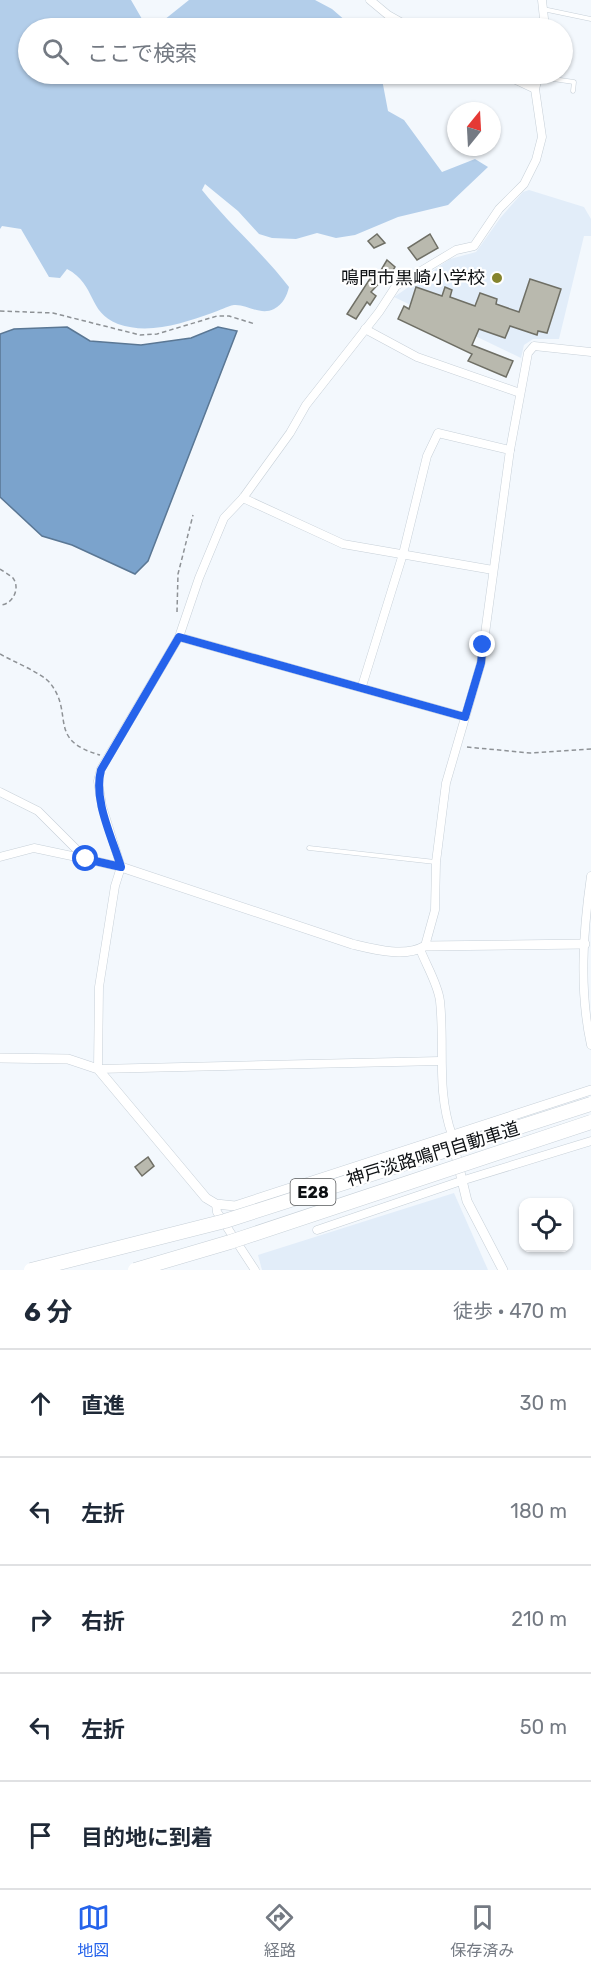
<!DOCTYPE html>
<html lang="ja">
<head>
<meta charset="utf-8">
<style>
  body { margin:0; font-family:Rubik,"Noto Sans JP",sans-serif; background:#f6f6f7; color:#1f2937 }
  .controls { position:absolute; right:18px; bottom:18px; display:grid; overflow:hidden; border-radius:12px; box-shadow:0 2px 4px #0004 }
  .controls button { width:54px; height:54px; display:grid; place-items:center; padding:0; border:0; border-bottom:2px solid #e0e1e3; background:#fff; color:#1f2937; font:30px sans-serif }
  .compass { position:absolute; left:447px; top:102px; width:54px; height:54px; border-radius:50%; background:#fff; box-shadow:0 2px 4px #0004; rotate:18deg }
  .stop { position:absolute; width:18px; height:18px; margin:-14px; border:4px solid #2563eb; border-radius:50%; background:#fff }
  .stop.end { background:#2563eb; border-color:#fff; box-shadow:0 2px 6px #0008 }
  .list { margin:0; padding:0; list-style:none }
  h2 { display:flex; justify-content:space-between; align-items:center; height:78px; margin:0; padding:0 24px; font-size:26px }
  h2 small { font-size:20px; font-weight:400; color:#747a83 }
  .list li { display:grid; grid-template-columns:39px 1fr auto; gap:18px; align-items:center; box-sizing:border-box; height:108px; padding:0 24px; border-top:2px solid #e0e1e3 }
  .list b { display:block; font-size:22px; white-space:nowrap }
  .list em { font-size:20px; font-style:normal; color:#747a83 }
  .icon { flex:none; width:33px; height:33px; fill:none; stroke:currentColor; stroke-width:2; stroke-linecap:round; stroke-linejoin:round }
  .map { position:relative; flex:none; width:591px; height:1270px; overflow:hidden }
  .search { position:absolute; background:#fff; box-shadow:0 2px 4px #0004; left:18px; right:18px; top:18px; height:66px; display:flex; align-items:center; gap:15px; box-sizing:border-box; padding:0 21px; border-radius:33px; color:#747a83; font-size:22px }
  .sheet { height:618px; background:#fff }
  nav { display:flex; justify-content:space-around; align-items:center; box-sizing:border-box; height:84px; border-top:2px solid #e0e1e3; background:#fff; font-size:16px; color:#747a83 }
  nav a { display:grid; justify-items:center; gap:3px }
  nav .on { color:#2563eb }
  .map>svg:first-child { display:block }
  .built { fill:#e2edf9 }
  .green { fill:#b3ceea }
  .water { fill:#7ba3cc; stroke:#5a7794; stroke-width:1.5 }
  .building { fill:#b9b9ae; stroke:#6f6f65; stroke-width:1.5 }
  .lines { fill:none; stroke-linecap:round; stroke-linejoin:round }
  .service-casing { stroke:#c7d0d8; stroke-width:5 }
  .minor-casing { stroke:#c7d0d8; stroke-width:9 }
  .tertiary-casing { stroke:#c7d0d8; stroke-width:10 }
  .path { stroke:#8e9296; stroke-width:1.5; stroke-dasharray:4.5 3; stroke-linecap:butt }
  .service { stroke:#fff; stroke-width:4 }
  .minor { stroke:#fff; stroke-width:8 }
  .tertiary { stroke:#fff; stroke-width:9 }
  .motorway-bridge-casing { stroke:#c7d0d8; stroke-width:15; stroke-linecap:butt }
  .motorway-bridge { stroke:#fff; stroke-width:14 }
  .route { stroke:#2563eb; stroke-width:8 }
  .poi-dot { fill:#85842d; stroke:#fff; stroke-width:2 }
  .labels { text-anchor:middle; dominant-baseline:central; stroke-width:4.5; stroke-linejoin:round; paint-order:stroke }
  .shield { fill:#fff; stroke:#56585a; stroke-width:1.5 }
  .shield-label { font-size:16px; font-weight:bold; fill:#0d1013 }
  .poi-label { font-size:18px; fill:#0d1013; stroke:#fff; text-anchor:end }
  .street-label { font-size:18px; fill:#0d1013; stroke:#fff }
</style>
</head>
<body>
<div class="map">
<svg width="591" height="1270" viewBox="0 0 591 1270">
  <rect width="100%" height="100%" fill="#f3f8fd"/>
  <g class="built">
    <polygon points="529,190 584,207 591,219 591,236 584,236 559,339 533,339 524,345 521,358 394,297 450,259 476,252 501,217 523,192"/>
    <polygon points="454,1193 488,1270 262,1270 258,1255"/>
  </g>
  <path class="green" d="M0,0H131L142,19L164,20L189,0H315L332,9L354,28H28V74H381L388,111L404,120L442,172L475,159L488,167L448,205L398,217L355,235L336,238L317,233L296,239L272,238L259,234L238,211L205,184L202,190C229,224 262,252 289,287C287,296 283,304 274,309C260,316 247,304 234,305C227,306 219,311 212,313C183,323 149,335 118,324C87,312 97,285 67,269L60,278L49,277L21,229L2,226L0,229Z"/>
  <polygon class="water" points="67,327 90,341 141,345 191,338 218,327 237,331 148,561 135,574 72,545 42,536 0,497 0,334 14,329"/>
  <g class="building">
    <polygon points="377,234 385,243 374,248 368,241"/>
    <polygon points="430,234 438,248 417,260 408,248"/>
    <polygon points="387,260 395,267 388,279 385,277 371,292 376,296 370,305 367,302 356,319 347,314 373,274 377,277"/>
    <polygon points="530,279 561,289 547,333 538,331 537,335 510,326 505,338 479,329 472,345 513,361 506,377 468,361 472,354 398,319 404,306 409,309 416,287 442,296 445,287 452,290 450,297 475,306 480,293 497,299 496,304 519,312"/>
    <polygon points="148,1157 154,1166 142,1176 135,1167"/>
  </g>
  <g class="lines">
    <defs>
      <g id="service">
        <polyline points="543,9 591,19"/>
        <polyline points="539,77 574,82 573,91"/>
        <polyline points="309,848 435,862"/>
      </g>
      <g id="minor">
        <polyline points="370,0 388,15 411,28"/>
        <polyline points="542,0 545,28"/>
        <polyline points="503,74 535,89"/>
        <polyline points="365,329 417,357 520,393"/>
        <polyline points="243,498 343,544 493,570"/>
        <polyline points="179,637 465,717"/>
        <polyline points="362,686 403,554 427,456 438,433 510,450"/>
        <polyline points="0,792 38,811 86,859 121,867"/>
        <polyline points="0,857 34,848 86,859"/>
        <path d="M591,876C583,932 579,990 591,1045"/>
        <polyline points="425,946 435,910 436,862 446,783 481,663 510,450 528,353 534,346 591,352"/>
        <path d="M420,949C426,965 438,984 440,1001C445,1047 436,1090 452,1135"/>
        <polyline points="440,1061 98,1069 99,987 115,886 121,867 102,806 98,781 101,769 179,637 199,578 224,518 243,498 290,433 306,405 379,312 396,286 456,250 474,246 499,209 524,184 536,160 542,137 535,89 539,74"/>
        <polyline points="216,1204 217,1212 255,1270"/>
        <polyline points="317,1230 461,1181 591,1141"/>
      </g>
      <g id="tertiary">
        <path d="M121,867L352,944C373,949 405,958 425,946L585,944"/>
        <polyline points="0,1058 68,1059 98,1069 206,1198 216,1204 235,1206 591,1090"/>
        <polyline points="453,1143 467,1201 503,1270"/>
      </g>
    </defs>
    <use href="#service" class="service-casing"/>
    <use href="#minor" class="minor-casing"/>
    <use href="#tertiary" class="tertiary-casing"/>
    <g class="path">
      <polyline points="0,311 53,313 140,335 157,334 217,316 229,316 255,324"/>
      <path d="M0,569C4,572 10,575 13,578C21,589 12,605 0,605"/>
      <polyline points="177,612 178,574 193,515"/>
      <path d="M0,654C12,661 42,673 50,683C75,714 46,740 100,755"/>
      <polyline points="467,747 530,753 591,749"/>
    </g>
    <use href="#service" class="service"/>
    <use href="#minor" class="minor"/>
    <use href="#tertiary" class="tertiary"/>
    <defs>
      <g id="motorway-bridge">
        <polyline points="31,1270 225,1221 591,1104"/>
        <polyline points="135,1270 230,1242 591,1122"/>
      </g>
    </defs>
    <use href="#motorway-bridge" class="motorway-bridge-casing"/>
    <use href="#motorway-bridge" class="motorway-bridge"/>
  </g>
  <g class="lines">
    <path class="route" d="M86,859L121,867C112,837 93,800 101,770L179,637L465,717L481,663L483,645"/>
  </g>
  <circle class="poi-dot" cx="497" cy="278" r="6"/>
  <g class="labels">
    <rect class="shield" x="290.5" y="1179" width="45" height="26" rx="4.5"/>
    <g class="shield-label">
      <text x="313" y="1192">E28</text>
    </g>
    <g class="poi-label">
      <text x="485" y="278">鳴門市黒崎小学校</text>
    </g>
    <g class="street-label">
      <text transform="translate(433 1154) rotate(-17)">神戸淡路鳴門自動車道</text>
    </g>
  </g>
</svg>
<div class="controls">
<button><svg class="icon" aria-label="locate" viewBox="0 0 24 24"><circle cx="12" cy="12" r="6"/><path d="M12 2v4M12 18v4M2 12h4M18 12h4"/></svg></button>
</div>
<svg class="compass" viewBox="-18 -18 36 36"><path d="M0-13l5 13h-10z" fill="#e53935"/><path d="M0 13l5-13h-10z" fill="#747a83"/></svg>
<div class="stop" style="left:86px;top:859px"></div>
<div class="stop end" style="left:483px;top:645px"></div>
<div class="search"><svg class="icon" aria-label="search" viewBox="0 0 24 24"><circle cx="10" cy="10" r="6"/><path d="M15 15l6 6"/></svg>ここで検索</div>
</div>
<section class="sheet">
<h2>6 分<small>徒歩 · 470 m</small></h2>
<ul class="list">
<li><svg class="icon" aria-label="ahead" viewBox="0 0 24 24"><path d="M12 20V5M6 11l6-6 6 6"/></svg><div><b>直進</b></div><em>30 m</em></li>
<li><svg class="icon" aria-label="left" viewBox="0 0 24 24"><path d="M17 20v-9H6M10 6l-5 5 5 5"/></svg><div><b>左折</b></div><em>180 m</em></li>
<li><svg class="icon" aria-label="right" viewBox="0 0 24 24"><path d="M7 20v-9h11M14 6l5 5-5 5"/></svg><div><b>右折</b></div><em>210 m</em></li>
<li><svg class="icon" aria-label="left" viewBox="0 0 24 24"><path d="M17 20v-9H6M10 6l-5 5 5 5"/></svg><div><b>左折</b></div><em>50 m</em></li>
<li><svg class="icon" aria-label="arrive" viewBox="0 0 24 24"><path d="M6 21V4h12l-3 4 3 4H6"/></svg><div><b>目的地に到着</b></div></li>
</ul>
</section>
<nav>
<a class="on"><svg class="icon" aria-label="map" viewBox="0 0 24 24"><path d="M3 6l6-2 6 2 6-2v14l-6 2-6-2-6 2zM9 4v14M15 6v14"/></svg>地図</a>
<a><svg class="icon" aria-label="directions" viewBox="0 0 24 24"><path d="M12 3l9 9-9 9-9-9zM9 14v-3h6M13 9l2 2-2 2"/></svg>経路</a>
<a><svg class="icon" aria-label="saved" viewBox="0 0 24 24"><path d="M7 4h10v16l-5-4-5 4z"/></svg>保存済み</a>
</nav>
</body>
</html>
